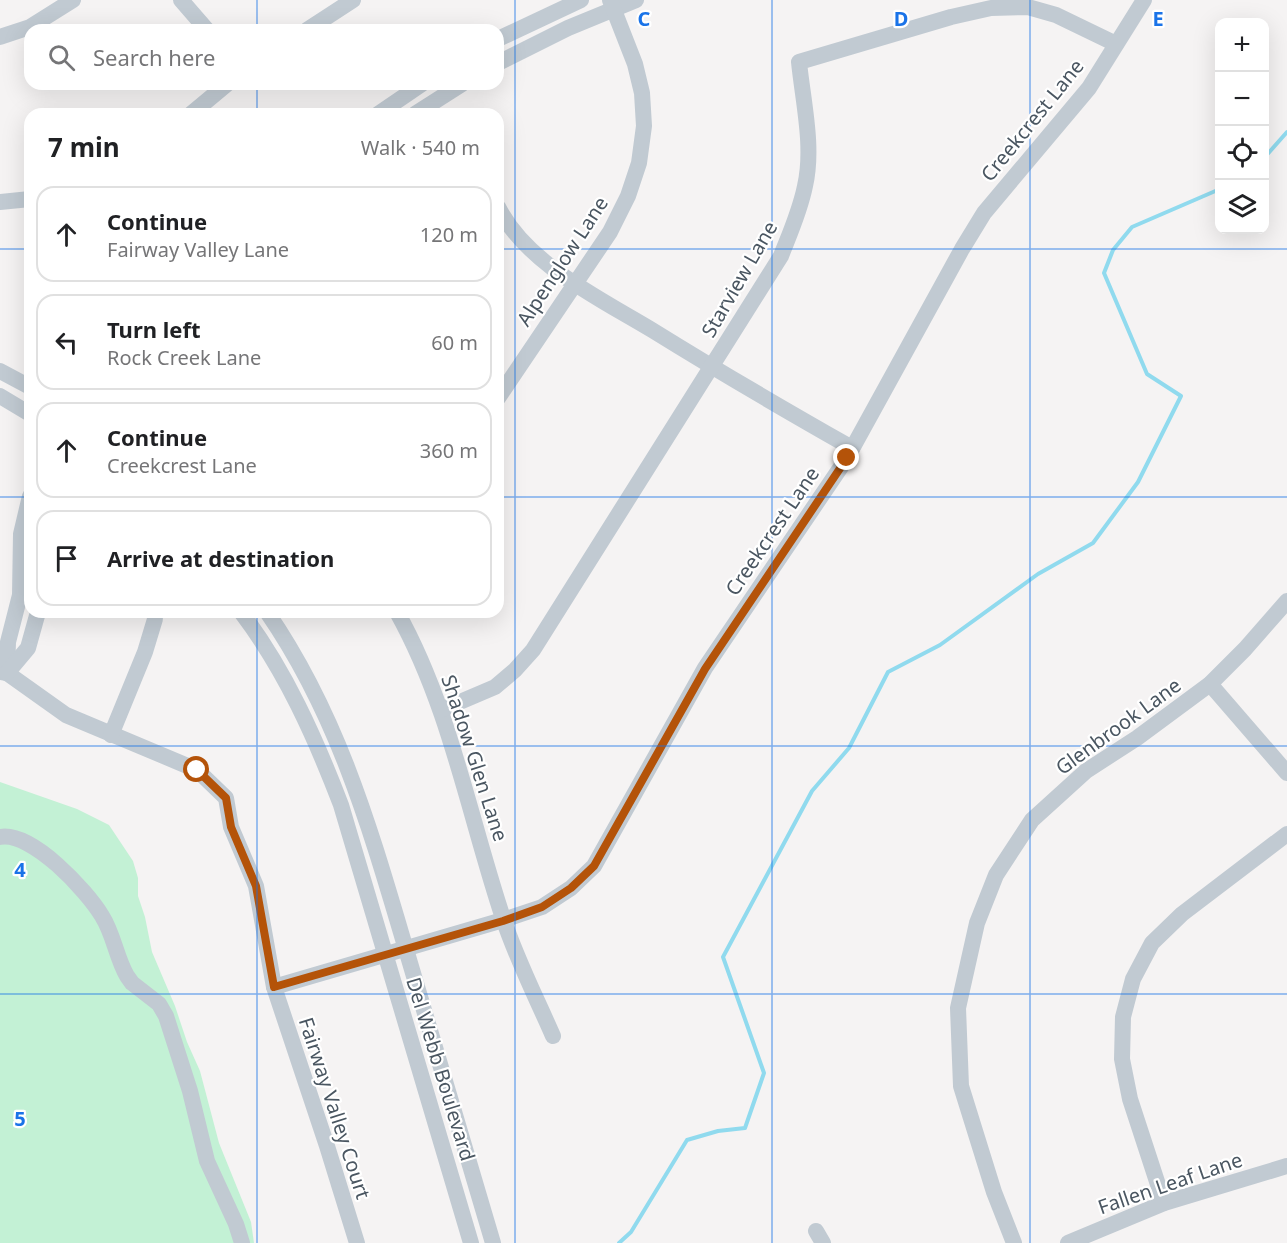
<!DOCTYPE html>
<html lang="en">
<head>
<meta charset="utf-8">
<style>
  body { margin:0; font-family:"Noto Sans",sans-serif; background:#f6f6f6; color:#202124 }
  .controls { position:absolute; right:18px; top:18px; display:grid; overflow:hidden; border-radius:12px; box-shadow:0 6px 24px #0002 }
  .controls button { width:54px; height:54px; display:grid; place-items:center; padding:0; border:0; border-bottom:2px solid #e0e0e0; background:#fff; color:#202124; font:30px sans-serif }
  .stop { position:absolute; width:18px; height:18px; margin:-14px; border:4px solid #b45309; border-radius:50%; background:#fff }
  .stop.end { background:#b45309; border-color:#fff; box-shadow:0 2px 6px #0008 }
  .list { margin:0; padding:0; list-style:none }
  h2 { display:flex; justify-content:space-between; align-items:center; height:78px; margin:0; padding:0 24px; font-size:26px }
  h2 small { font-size:20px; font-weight:400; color:#757577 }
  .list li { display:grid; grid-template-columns:39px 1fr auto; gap:18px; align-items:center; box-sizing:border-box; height:96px; margin:0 12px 12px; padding:0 12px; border:2px solid #e0e0e0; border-radius:18px }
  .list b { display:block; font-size:22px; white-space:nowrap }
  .list p { margin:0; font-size:20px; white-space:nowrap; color:#757577 }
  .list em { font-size:20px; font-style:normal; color:#757577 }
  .icon { flex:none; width:33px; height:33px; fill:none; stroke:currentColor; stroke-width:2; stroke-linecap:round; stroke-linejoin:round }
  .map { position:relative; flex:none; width:1287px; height:1243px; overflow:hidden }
  .search { position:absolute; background:#fff; box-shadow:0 6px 24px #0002; left:24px; top:24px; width:480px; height:66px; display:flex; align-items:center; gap:15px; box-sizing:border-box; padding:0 21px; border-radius:18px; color:#757577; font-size:22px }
  .panel { position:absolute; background:#fff; box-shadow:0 6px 24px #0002; left:24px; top:108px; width:480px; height:510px; border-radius:18px }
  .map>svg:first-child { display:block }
  .green { fill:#c3f1d5 }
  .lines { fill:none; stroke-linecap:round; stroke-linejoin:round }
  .stream { stroke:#90daee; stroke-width:4 }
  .minor { stroke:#c1cad2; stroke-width:16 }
  .route { stroke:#b45309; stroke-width:8 }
  .grid { fill:none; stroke:#1a73e8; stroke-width:1.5; stroke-opacity:0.55 }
  .labels { text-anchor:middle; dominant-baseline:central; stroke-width:4.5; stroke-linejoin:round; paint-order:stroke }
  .street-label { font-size:20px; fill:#4a5661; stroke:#fff }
  .grid-label { font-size:20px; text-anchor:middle; font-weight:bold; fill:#1a73e8; stroke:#fff; stroke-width:4.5; stroke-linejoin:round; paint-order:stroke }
</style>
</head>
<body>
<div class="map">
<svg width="1287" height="1243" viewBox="0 0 1287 1243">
  <rect width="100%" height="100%" fill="#f5f3f3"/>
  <polygon class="green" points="0,782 77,809 109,825 133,861 138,878 138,896 145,917 152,952 175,1006 187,1042 200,1071 219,1143 251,1222 254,1243 0,1243"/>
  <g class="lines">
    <g class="stream">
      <polyline points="1264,158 1287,132"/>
      <polyline points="619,1243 631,1232 687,1140 718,1131 745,1128 764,1073 723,957 812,791 849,748 888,672 940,645 1038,574 1093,543 1138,482 1181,396 1147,374 1104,273 1113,250 1132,227 1220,189"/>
    </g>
    <g class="minor">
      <polyline points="181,0 207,30"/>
      <polyline points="307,30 353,0"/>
      <polyline points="0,37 30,27 73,0"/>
      <polyline points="498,39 581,0"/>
      <polyline points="498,63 568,28 636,0"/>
      <polyline points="191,114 227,84"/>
      <polyline points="378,114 422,84"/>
      <polyline points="415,114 462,84"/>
      <polyline points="0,202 30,199"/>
      <path d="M498,207C527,264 599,298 652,330C718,371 785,410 852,448"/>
      <polyline points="0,371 30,387"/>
      <polyline points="0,396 30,414"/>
      <polyline points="498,398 610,232 628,196 639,163 644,126 642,93 635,64 610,0"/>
      <path d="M241,612C285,670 315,737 341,805L471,1243"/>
      <path d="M267,612C338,715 370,828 405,946C435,1045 463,1144 493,1243"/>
      <path d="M397,612C450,707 469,816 503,918C516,958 536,997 553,1036"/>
      <polyline points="0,672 7,673 66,715 197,770 226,798 231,827 256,886 274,987 327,1146 357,1243"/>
      <polyline points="7,673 8,642 20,595 21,534 30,496"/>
      <polyline points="7,673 28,648 38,612"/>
      <polyline points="1210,684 1287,773"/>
      <path d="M441,710L495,687L515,670L533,650L781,256C790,233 800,211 805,186C814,147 803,102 799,62L951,17L991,8L1028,7L1056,15L1116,44"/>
      <polyline points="111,735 145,652 155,619"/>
      <path d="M0,837C32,831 87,891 102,916C114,935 116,957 127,976L132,983L159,1004L166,1016L190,1091L207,1161L236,1224L242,1243"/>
      <polyline points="274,987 503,920 542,907 571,888 594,866 705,668 847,458 962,249 984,213 1089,88 1144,0"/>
      <polyline points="1164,1203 1130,1099 1122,1059 1123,1017 1133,979 1152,943 1182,914 1287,834"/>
      <polyline points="816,1231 823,1243"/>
      <polyline points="1014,1243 994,1192 961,1086 958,1008 977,923 996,875 1032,820 1086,771 1137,738 1210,684 1245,649 1287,601"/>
      <polyline points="1068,1243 1164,1203 1287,1166"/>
    </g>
  </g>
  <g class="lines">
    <polyline class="route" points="197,770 226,798 231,827 256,886 274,987 503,921 542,907 571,888 594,866 705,669 847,458"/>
  </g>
  <path class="grid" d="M257,0V30M515,0V1243M772,0V1243M1030,0V1243M257,84V114M0,249H30M498,249H1287M0,497H30M498,497H1287M257,612V1243M0,746H1287M0,994H1287"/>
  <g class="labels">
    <g class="street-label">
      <text transform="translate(1032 120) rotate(-51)">Creekcrest Lane</text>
      <text transform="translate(562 261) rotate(-57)">Alpenglow Lane</text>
      <text transform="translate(739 279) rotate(-60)">Starview Lane</text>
      <text transform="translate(772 531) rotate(-56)">Creekcrest Lane</text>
      <text transform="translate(1118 726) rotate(-36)">Glenbrook Lane</text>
      <text transform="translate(475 758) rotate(72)">Shadow Glen Lane</text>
      <text transform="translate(441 1069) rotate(73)">Del Webb Boulevard</text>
      <text transform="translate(335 1108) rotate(72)">Fairway Valley Court</text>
      <text transform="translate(1170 1183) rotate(-19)">Fallen Leaf Lane</text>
    </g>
  </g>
  <g class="grid-label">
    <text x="644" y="26">C</text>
    <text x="901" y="26">D</text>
    <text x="1158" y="26">E</text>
    <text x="20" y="877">4</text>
    <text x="20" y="1126">5</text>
  </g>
</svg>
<div class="controls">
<button>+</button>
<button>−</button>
<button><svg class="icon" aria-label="locate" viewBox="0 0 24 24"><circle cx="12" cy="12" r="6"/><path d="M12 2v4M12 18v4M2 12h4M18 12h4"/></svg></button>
<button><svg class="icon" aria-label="layers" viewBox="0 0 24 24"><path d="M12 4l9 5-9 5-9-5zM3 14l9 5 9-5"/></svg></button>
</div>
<div class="stop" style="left:197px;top:770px"></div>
<div class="stop end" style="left:847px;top:458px"></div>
<div class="search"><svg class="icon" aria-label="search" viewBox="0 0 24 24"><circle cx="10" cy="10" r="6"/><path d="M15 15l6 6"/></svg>Search here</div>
<section class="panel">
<h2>7 min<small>Walk · 540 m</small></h2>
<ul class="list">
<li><svg class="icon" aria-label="ahead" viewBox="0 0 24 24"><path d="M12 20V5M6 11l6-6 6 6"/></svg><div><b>Continue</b><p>Fairway Valley Lane</p></div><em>120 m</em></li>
<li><svg class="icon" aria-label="left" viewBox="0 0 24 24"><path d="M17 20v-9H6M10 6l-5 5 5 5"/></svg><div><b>Turn left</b><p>Rock Creek Lane</p></div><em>60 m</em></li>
<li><svg class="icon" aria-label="ahead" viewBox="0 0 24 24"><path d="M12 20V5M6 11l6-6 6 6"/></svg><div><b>Continue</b><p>Creekcrest Lane</p></div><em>360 m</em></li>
<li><svg class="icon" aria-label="arrive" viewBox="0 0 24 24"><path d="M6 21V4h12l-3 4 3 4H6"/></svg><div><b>Arrive at destination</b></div></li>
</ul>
</section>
</div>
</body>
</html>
